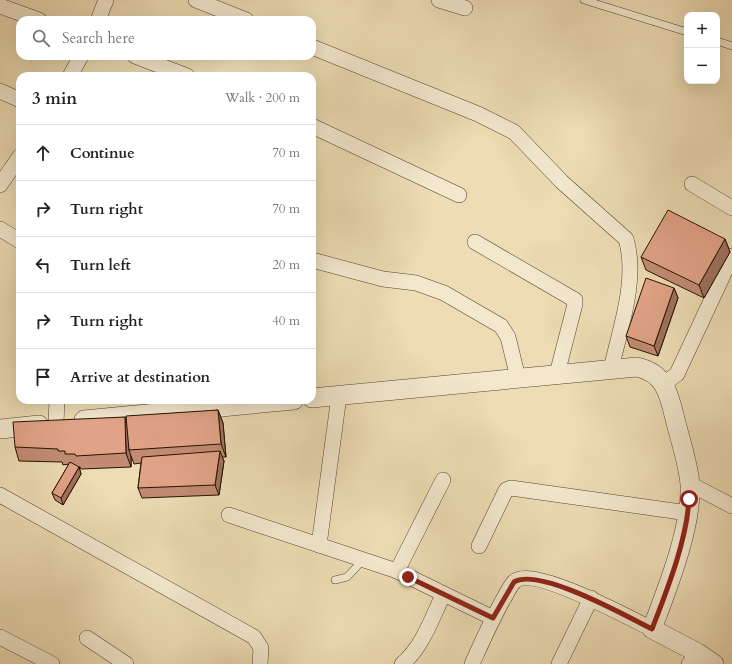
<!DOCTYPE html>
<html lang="en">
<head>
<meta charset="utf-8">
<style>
  body { margin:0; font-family:Cardo,serif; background:#f6f6f6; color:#222 }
  .controls { position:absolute; right:12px; top:12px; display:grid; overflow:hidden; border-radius:8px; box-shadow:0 4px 16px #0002 }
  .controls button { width:36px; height:36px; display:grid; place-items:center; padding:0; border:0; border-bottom:1px solid #e0e0e0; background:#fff; color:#222; font:20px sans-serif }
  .stop { position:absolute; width:12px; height:12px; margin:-9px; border:3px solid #8f2418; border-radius:50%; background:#fff }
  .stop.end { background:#8f2418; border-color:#fff; box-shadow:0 1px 4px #0008 }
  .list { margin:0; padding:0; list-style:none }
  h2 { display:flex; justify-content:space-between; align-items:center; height:52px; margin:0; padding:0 16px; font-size:17px }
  h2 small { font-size:13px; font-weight:400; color:#767676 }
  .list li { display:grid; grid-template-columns:26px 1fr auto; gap:12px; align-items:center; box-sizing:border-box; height:56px; padding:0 16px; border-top:1px solid #e0e0e0 }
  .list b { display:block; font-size:15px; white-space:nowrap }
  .list em { font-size:13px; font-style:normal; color:#767676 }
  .icon { flex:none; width:22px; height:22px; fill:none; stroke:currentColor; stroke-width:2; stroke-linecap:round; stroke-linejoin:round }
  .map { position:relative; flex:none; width:732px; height:664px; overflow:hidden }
  .search { position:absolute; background:#fff; box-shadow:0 4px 16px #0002; left:16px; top:16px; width:300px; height:44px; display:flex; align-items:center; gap:10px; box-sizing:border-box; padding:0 14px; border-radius:12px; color:#767676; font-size:15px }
  .panel { position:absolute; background:#fff; box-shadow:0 4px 16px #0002; left:16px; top:72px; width:300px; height:332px; border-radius:12px }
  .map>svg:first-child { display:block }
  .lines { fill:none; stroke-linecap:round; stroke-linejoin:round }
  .service-casing { stroke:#57452d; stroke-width:8 }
  .minor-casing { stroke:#57452d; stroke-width:16 }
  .tertiary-casing { stroke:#57452d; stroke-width:20 }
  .service { stroke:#f3e8ce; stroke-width:7 }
  .minor { stroke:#f3e8ce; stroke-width:15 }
  .tertiary { stroke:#f3e8ce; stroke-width:19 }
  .wall { fill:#c28c74; stroke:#251300 }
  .shaded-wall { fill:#9e725e; stroke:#251300 }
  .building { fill:#e1a387; stroke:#251300 }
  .route { stroke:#8f2418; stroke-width:5 }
</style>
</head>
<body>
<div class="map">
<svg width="732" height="664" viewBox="0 0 732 664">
  <rect width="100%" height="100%" fill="#eddcb4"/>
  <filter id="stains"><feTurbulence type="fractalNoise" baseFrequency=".005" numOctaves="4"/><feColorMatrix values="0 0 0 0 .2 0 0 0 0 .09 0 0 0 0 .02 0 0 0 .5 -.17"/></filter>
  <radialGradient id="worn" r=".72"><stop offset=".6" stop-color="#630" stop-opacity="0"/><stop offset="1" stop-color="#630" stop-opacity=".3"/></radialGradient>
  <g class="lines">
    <defs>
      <g id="service">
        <polyline points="584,0 687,32"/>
        <polyline points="717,41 732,46"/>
        <polyline points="335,580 347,577 363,560"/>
      </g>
      <g id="minor">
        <polyline points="196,0 246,20"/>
        <polyline points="439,0 465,8"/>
        <polyline points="0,6 39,20"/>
        <polyline points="98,20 106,0"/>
        <path d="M312,47L478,114L514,132L562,182L626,239C638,279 620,329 611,369"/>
        <polyline points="135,56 187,76"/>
        <polyline points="70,76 81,56"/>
        <polyline points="0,91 20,100"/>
        <polyline points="312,126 459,195"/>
        <polyline points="692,184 732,208"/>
        <polyline points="0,185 20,156"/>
        <polyline points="0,229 20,241"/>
        <polyline points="475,242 575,300 575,304 557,374"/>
        <polyline points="312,260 383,279 416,283 444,293 501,326 508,337 518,378"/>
        <polyline points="664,384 677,374 732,256"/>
        <polyline points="56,423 57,400"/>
        <polyline points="690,484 732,506"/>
        <polyline points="0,495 254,637 261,648 260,664"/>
        <polyline points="229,515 397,571 493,618"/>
        <polyline points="319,545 339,396"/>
        <polyline points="479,546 506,490 511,488 688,513"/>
        <polyline points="397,571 443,480"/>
        <polyline points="0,637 52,664"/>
        <polyline points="87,638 126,664"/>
        <path d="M402,664C422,648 432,618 443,595"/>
        <path d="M472,664C482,642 492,619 504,598C507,593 510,586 514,582C531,564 631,619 652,629"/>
        <polyline points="559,664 591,598"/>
        <polyline points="689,664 698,653"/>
      </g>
      <g id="tertiary">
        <path d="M312,398L637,367C665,373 669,394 675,419C680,439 689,466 690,485C692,527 667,589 652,629L698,653L714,664"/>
        <polyline points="84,420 294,400"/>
        <polyline points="0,429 39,425"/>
      </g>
    </defs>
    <use href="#service" class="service-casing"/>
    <use href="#minor" class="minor-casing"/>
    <use href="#tertiary" class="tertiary-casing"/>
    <use href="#service" class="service"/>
    <use href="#minor" class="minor"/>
    <use href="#tertiary" class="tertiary"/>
  </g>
  <g class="wall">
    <polygon points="725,239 730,252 704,298 646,270 641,257"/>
    <polygon points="674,288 678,298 658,356 630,347 626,336"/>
    <polygon points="218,410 223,423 226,457 222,457 224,461 219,495 142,498 138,488 141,463 134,464 131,456 131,467 81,469 80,467 79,467 81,474 63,505 55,500 52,493 69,464 63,465 62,462 19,461 15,447 125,417 127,423"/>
  </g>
  <g class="shaded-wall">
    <polygon points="725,239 730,252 704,298 699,285"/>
    <polygon points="674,288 678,298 658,356 654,346"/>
    <polygon points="218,410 223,423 226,457 221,444"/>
    <polygon points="125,417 130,430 129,450 131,456 131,467 126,453"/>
    <polygon points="220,451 224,461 219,495 215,485"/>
    <polygon points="79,467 81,474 63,505 61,498"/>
  </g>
  <g class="building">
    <polygon points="668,210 725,239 699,285 641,257"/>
    <polygon points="646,278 674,288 654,346 626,336"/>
    <polygon points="218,410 221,444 129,450 126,416"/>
    <polygon points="125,417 126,453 76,456 75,454 65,454 65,451 58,451 58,449 15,447 13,422"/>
    <polygon points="220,451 215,485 138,488 142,457"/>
    <polygon points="70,462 79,467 61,498 52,493"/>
  </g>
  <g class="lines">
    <path class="route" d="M408,577L493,618L514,582C539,567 626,616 652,629C667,590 687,540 689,499"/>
  </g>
  <rect width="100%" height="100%" filter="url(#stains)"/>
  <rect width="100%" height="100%" fill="url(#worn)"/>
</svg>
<div class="controls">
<button>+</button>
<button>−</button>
</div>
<div class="stop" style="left:689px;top:499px"></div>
<div class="stop end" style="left:408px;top:577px"></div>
<div class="search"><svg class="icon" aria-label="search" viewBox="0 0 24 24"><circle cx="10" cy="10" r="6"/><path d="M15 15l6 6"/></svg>Search here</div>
<section class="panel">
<h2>3 min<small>Walk · 200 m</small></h2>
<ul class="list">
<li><svg class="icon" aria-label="ahead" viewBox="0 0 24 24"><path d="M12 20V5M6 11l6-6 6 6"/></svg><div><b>Continue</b></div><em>70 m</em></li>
<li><svg class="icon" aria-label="right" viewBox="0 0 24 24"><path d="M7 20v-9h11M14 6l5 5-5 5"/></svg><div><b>Turn right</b></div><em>70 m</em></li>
<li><svg class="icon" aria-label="left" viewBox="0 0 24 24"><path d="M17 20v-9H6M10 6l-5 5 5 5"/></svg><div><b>Turn left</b></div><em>20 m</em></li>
<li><svg class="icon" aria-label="right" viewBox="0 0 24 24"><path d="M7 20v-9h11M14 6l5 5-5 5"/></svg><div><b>Turn right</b></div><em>40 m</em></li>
<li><svg class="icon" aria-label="arrive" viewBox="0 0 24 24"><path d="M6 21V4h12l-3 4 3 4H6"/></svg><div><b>Arrive at destination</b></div></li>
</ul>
</section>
</div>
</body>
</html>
